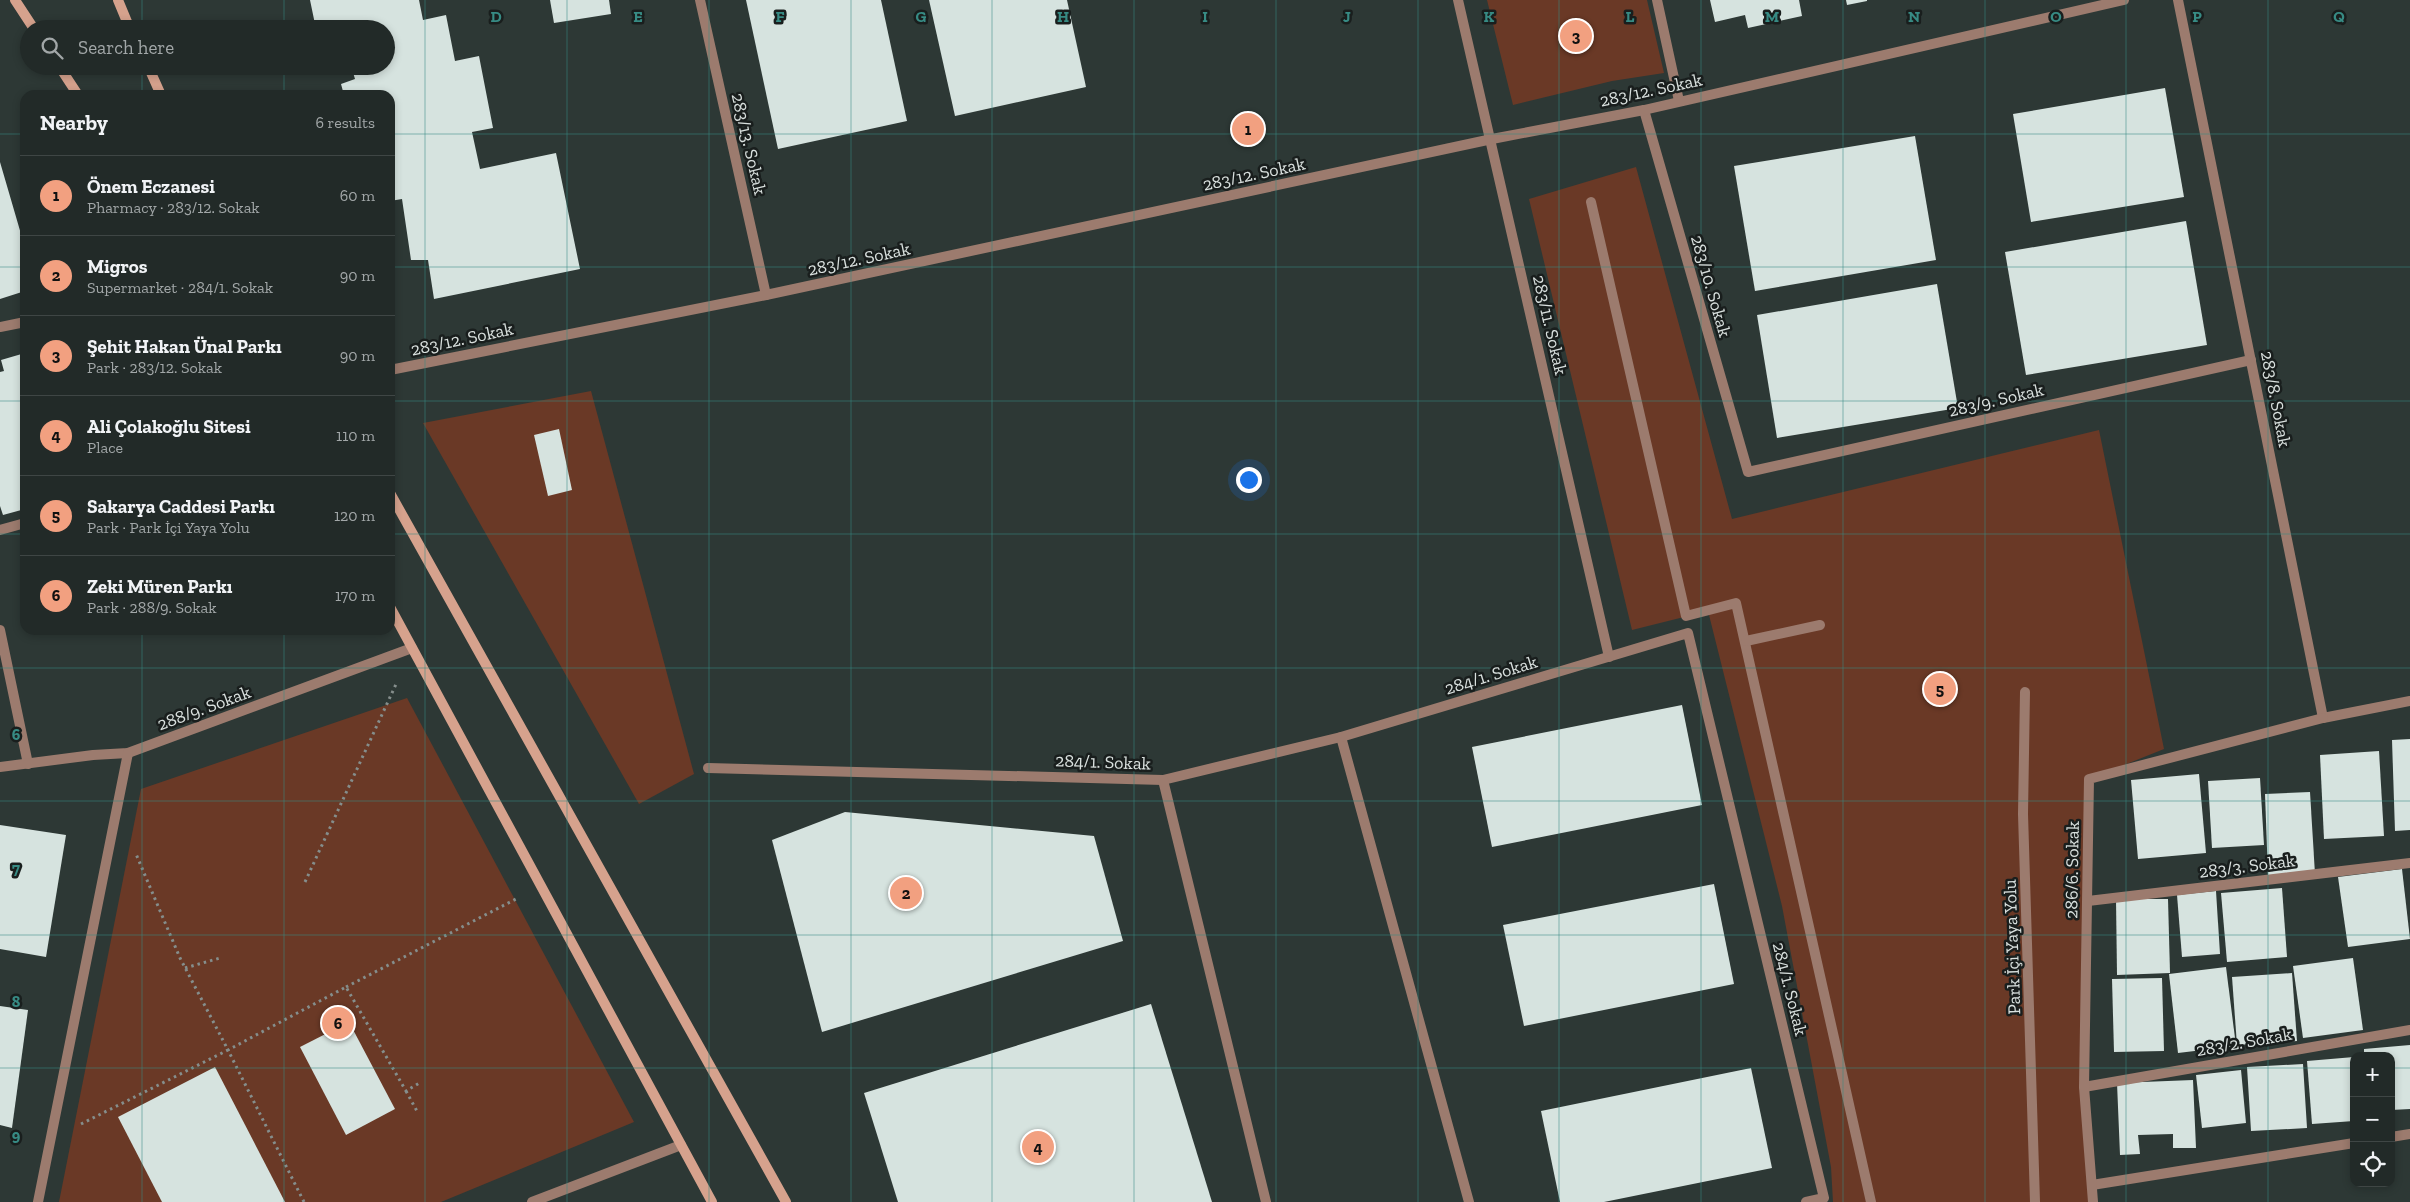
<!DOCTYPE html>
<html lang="en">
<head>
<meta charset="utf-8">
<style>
  body { margin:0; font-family:"Zilla Slab",serif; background:#2e3634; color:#f1f3f6 }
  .controls { position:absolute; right:15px; bottom:15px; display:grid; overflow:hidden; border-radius:10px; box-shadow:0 2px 8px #0003 }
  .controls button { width:45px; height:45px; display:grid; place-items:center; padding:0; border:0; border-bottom:1px solid #3f4645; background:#222a28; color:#f1f3f6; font:25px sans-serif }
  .you { position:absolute; left:1248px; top:479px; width:18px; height:18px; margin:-12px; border:4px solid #fff; border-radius:50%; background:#1a73e8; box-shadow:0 0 0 8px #1a73e833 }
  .badge { display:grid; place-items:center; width:32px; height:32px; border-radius:50%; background:#f2a080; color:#111; font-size:16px; font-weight:700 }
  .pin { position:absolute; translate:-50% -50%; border:2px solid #fff; box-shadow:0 1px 5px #0006 }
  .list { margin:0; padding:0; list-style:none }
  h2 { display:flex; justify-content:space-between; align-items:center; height:65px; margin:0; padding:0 20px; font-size:21px }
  h2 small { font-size:16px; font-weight:400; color:#a2a7a8 }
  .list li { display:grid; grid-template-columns:32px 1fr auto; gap:15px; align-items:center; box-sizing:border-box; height:80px; padding:0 20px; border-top:1px solid #3f4645 }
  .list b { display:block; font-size:19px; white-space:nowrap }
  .list p { margin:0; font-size:16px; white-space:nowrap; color:#a2a7a8 }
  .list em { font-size:16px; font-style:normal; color:#a2a7a8 }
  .icon { flex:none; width:28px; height:28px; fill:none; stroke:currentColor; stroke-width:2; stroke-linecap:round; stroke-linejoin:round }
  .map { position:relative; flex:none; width:2410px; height:1202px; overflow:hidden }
  .search { position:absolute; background:#222a28; box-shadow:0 2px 8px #0003; left:20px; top:20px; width:375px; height:55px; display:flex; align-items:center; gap:12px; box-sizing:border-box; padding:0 18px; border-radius:28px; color:#a2a7a8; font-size:19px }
  .panel { position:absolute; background:#222a28; box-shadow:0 2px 8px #0003; left:20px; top:90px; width:375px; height:545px; border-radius:15px }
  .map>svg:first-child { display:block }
  .park { fill:#6a3926 }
  .building { fill:#d6e3df }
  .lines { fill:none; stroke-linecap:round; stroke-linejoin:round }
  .path { stroke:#858e8c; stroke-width:3; stroke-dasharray:2.5 4; stroke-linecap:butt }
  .service { stroke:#9c7b6e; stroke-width:10 }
  .pedestrian { stroke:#9c7b6e; stroke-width:10 }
  .minor { stroke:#9c7b6e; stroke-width:10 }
  .secondary { stroke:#d6a28d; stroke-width:10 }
  .grid { fill:none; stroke:#378b84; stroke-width:1; stroke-opacity:0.55 }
  .labels { text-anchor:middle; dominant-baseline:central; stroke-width:5; stroke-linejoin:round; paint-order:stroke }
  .street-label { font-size:18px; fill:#d9e0de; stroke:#191e1d }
  .grid-label { font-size:16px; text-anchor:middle; font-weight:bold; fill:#378b84; stroke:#191e1d; stroke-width:5; stroke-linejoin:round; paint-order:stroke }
</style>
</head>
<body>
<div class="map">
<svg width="2410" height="1202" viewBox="0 0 2410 1202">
  <rect width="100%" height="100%" fill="#2d3835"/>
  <g class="park">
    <polygon points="1487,0 1647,0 1664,73 1612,81 1513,105"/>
    <polygon points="1636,167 1732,519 2099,430 2164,749 2089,779 2088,1086 2092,1202 1833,1202 1831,1167 1782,906 1708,611 1632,630 1529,199"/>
    <polygon points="591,391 694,774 639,804 423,423"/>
    <polygon points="407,698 634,1122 441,1202 59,1202 141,789"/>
  </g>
  <g class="building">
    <polygon points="310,0 419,0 423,20 446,15 455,61 479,56 493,128 472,132 480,169 556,153 580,269 434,299 428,260 411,260 402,199 390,201 390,95 344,95 341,84 355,79 351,66 386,66 386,29 316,29"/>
    <polygon points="550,0 609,0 611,14 554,23"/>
    <polygon points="746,0 881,0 907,121 778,149"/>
    <polygon points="929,0 1067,0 1086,87 955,116"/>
    <polygon points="1710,0 1799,0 1802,16 1748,28 1745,15 1715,22"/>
    <polygon points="1846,0 1867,0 1867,1 1847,5"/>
    <polygon points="2165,88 2184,197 2031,222 2013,114"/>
    <polygon points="1915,136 1936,260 1755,291 1734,166"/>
    <polygon points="0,162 21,234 25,233 25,291 0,299"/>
    <polygon points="2186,221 2207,345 2026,375 2005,252"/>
    <polygon points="1937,284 1958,408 1777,438 1757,315"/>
    <polygon points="25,353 25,509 3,515 0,506 0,372 4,371 1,360"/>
    <polygon points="559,429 572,490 548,496 534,435"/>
    <polygon points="1682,705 1702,805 1492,847 1472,747"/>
    <polygon points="2410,739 2410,830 2395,831 2392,740"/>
    <polygon points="2379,751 2384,836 2324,839 2320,755"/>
    <polygon points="2199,774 2206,853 2138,859 2131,780"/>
    <polygon points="2260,778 2264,845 2212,848 2208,781"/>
    <polygon points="2310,792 2315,874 2268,876 2265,794"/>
    <polygon points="845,812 1094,836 1123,941 822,1032 772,840"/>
    <polygon points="0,825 66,835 46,957 0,949"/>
    <polygon points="2402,869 2410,939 2348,947 2338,877"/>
    <polygon points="1714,884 1734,984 1524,1026 1503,925"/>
    <polygon points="2282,888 2287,957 2227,962 2221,893"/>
    <polygon points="2216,891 2220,954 2182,957 2177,895"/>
    <polygon points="2116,899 2168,899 2170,973 2117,975"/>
    <polygon points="2353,958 2363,1030 2303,1038 2293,966"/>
    <polygon points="2226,967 2236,1046 2178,1053 2169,974"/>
    <polygon points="2292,973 2297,1041 2237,1045 2232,977"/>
    <polygon points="2162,978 2164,1051 2114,1052 2112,979"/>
    <polygon points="1151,1004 1212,1202 898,1202 864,1093"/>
    <polygon points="0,1006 28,1010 12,1128 0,1125"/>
    <polygon points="349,1022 395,1109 346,1135 300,1047"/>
    <polygon points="2410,1045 2410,1109 2391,1110 2391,1056 2364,1056 2364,1049"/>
    <polygon points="2354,1057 2354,1121 2312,1124 2307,1061"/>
    <polygon points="2303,1064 2307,1128 2251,1131 2247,1067"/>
    <polygon points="215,1067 285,1202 162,1202 118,1117"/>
    <polygon points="1751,1068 1772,1168 1604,1202 1560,1202 1541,1111"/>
    <polygon points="2241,1070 2246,1123 2202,1128 2196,1075"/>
    <polygon points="2193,1080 2196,1148 2173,1148 2173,1134 2138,1135 2140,1154 2120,1155 2117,1083"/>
  </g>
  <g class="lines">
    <g class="path">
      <polyline points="305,882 397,682"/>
      <polyline points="185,968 220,958"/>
      <polyline points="346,987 516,899"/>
      <polyline points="406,1091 418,1113"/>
      <polyline points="81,1124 228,1050 180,958 136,854"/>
      <polyline points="304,1202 228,1050 346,987 406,1091 421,1082"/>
    </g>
    <polyline class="service" points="1657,0 1679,101"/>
    <g class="pedestrian">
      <polyline points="1591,202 1686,616 1736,603 1871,1202"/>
      <polyline points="1746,641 1820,625"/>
      <polyline points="2025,692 2023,814 2035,1202"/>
    </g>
    <g class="minor">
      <polyline points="700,0 766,295"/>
      <polyline points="1458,0 1609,657"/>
      <polyline points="2178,0 2323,718 2410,701"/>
      <polyline points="1644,110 1748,472 2251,360"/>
      <polyline points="0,327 25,322"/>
      <polyline points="390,370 766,295 1492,139 1644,110 2124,0"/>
      <polyline points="0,530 25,523"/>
      <polyline points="0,630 28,764"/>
      <polyline points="1341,737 1469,1202"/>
      <polyline points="0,767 93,755 128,753 412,648"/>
      <polyline points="708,768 1163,780 1341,737 1688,633 1824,1198 1806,1202"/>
      <polyline points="1163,780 1266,1202"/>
      <polyline points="2088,901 2410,863"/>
      <polyline points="2084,1087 2410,1030"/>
      <polyline points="2391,1137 2410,1134"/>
      <polyline points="2092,1185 2354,1143"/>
      <polyline points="38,1202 128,753"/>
      <polyline points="532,1202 681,1145"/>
      <polyline points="2093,1202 2084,1087 2089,779 2323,718"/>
    </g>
    <g class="secondary">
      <polyline points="15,0 34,29"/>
      <polyline points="118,0 130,29"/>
      <polyline points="59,66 78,95"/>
      <polyline points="148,66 161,95"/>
      <polyline points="390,493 786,1202"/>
      <polyline points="390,607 712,1202"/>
    </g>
  </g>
  <path class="grid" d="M142,0V29M284,0V29M425,0V1202M567,0V1202M709,0V1202M851,0V1202M992,0V1202M1134,0V1202M1276,0V1202M1418,0V1202M1559,0V1202M1701,0V1202M1843,0V1202M1985,0V1202M2126,0V1202M2268,0V1202M142,66V95M284,66V95M0,134H25M390,134H2410M0,267H25M390,267H2410M0,401H25M390,401H2410M0,534H25M390,534H2410M142,630V1202M284,630V1202M0,668H2410M0,801H2410M0,935H2410M0,1068H2354M2391,1068H2410"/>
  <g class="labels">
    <g class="street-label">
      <text transform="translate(1651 90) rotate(-12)">283/12. Sokak</text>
      <text transform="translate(749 144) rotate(77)">283/13. Sokak</text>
      <text transform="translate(1254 174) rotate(-12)">283/12. Sokak</text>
      <text transform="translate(859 259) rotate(-12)">283/12. Sokak</text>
      <text transform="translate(1711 286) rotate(74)">283/10. Sokak</text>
      <text transform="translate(1550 325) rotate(77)">283/11. Sokak</text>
      <text transform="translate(462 339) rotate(-12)">283/12. Sokak</text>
      <text transform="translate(2276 399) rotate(79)">283/8. Sokak</text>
      <text transform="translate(1996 400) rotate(-13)">283/9. Sokak</text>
      <text transform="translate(1491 675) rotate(-17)">284/1. Sokak</text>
      <text transform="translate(204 708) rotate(-20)">288/9. Sokak</text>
      <text transform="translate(1103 762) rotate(2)">284/1. Sokak</text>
      <text transform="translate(2247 866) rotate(-7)">283/3. Sokak</text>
      <text transform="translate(2072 870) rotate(-89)">286/6. Sokak</text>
      <text transform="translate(2012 947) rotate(-92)">Park İçi Yaya Yolu</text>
      <text transform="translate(1790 989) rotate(76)">284/1. Sokak</text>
      <text transform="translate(2244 1042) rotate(-10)">283/2. Sokak</text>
    </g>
  </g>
  <g class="grid-label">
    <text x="496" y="22">D</text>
    <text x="638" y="22">E</text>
    <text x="780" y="22">F</text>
    <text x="921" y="22">G</text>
    <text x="1063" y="22">H</text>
    <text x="1205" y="22">I</text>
    <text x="1347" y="22">J</text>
    <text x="1489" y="22">K</text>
    <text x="1630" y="22">L</text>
    <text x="1772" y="22">M</text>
    <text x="1914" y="22">N</text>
    <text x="2056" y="22">O</text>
    <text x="2197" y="22">P</text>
    <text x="2339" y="22">Q</text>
    <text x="16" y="740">6</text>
    <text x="16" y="874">7</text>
    <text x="16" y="1007">8</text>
    <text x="16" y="1141">9</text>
  </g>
</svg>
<div class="controls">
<button>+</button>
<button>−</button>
<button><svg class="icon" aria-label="locate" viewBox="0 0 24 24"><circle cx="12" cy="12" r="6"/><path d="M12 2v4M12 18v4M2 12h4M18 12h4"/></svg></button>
</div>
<div class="you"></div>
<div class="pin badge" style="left:1248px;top:129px">1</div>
<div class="pin badge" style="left:906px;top:893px">2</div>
<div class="pin badge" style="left:1576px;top:36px">3</div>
<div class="pin badge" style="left:1038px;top:1147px">4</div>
<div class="pin badge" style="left:1940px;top:689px">5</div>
<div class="pin badge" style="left:338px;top:1023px">6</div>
<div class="search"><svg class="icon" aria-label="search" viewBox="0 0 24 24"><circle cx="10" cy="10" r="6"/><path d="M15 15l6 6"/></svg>Search here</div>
<section class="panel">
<h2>Nearby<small>6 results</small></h2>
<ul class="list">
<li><span class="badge">1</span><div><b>Önem Eczanesi</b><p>Pharmacy · 283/12. Sokak</p></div><em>60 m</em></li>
<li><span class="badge">2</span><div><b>Migros</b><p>Supermarket · 284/1. Sokak</p></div><em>90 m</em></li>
<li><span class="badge">3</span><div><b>Şehit Hakan Ünal Parkı</b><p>Park · 283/12. Sokak</p></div><em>90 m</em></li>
<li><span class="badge">4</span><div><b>Ali Çolakoğlu Sitesi</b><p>Place</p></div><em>110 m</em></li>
<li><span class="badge">5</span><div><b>Sakarya Caddesi Parkı</b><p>Park · Park İçi Yaya Yolu</p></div><em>120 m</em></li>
<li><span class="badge">6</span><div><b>Zeki Müren Parkı</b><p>Park · 288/9. Sokak</p></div><em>170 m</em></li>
</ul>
</section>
</div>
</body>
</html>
